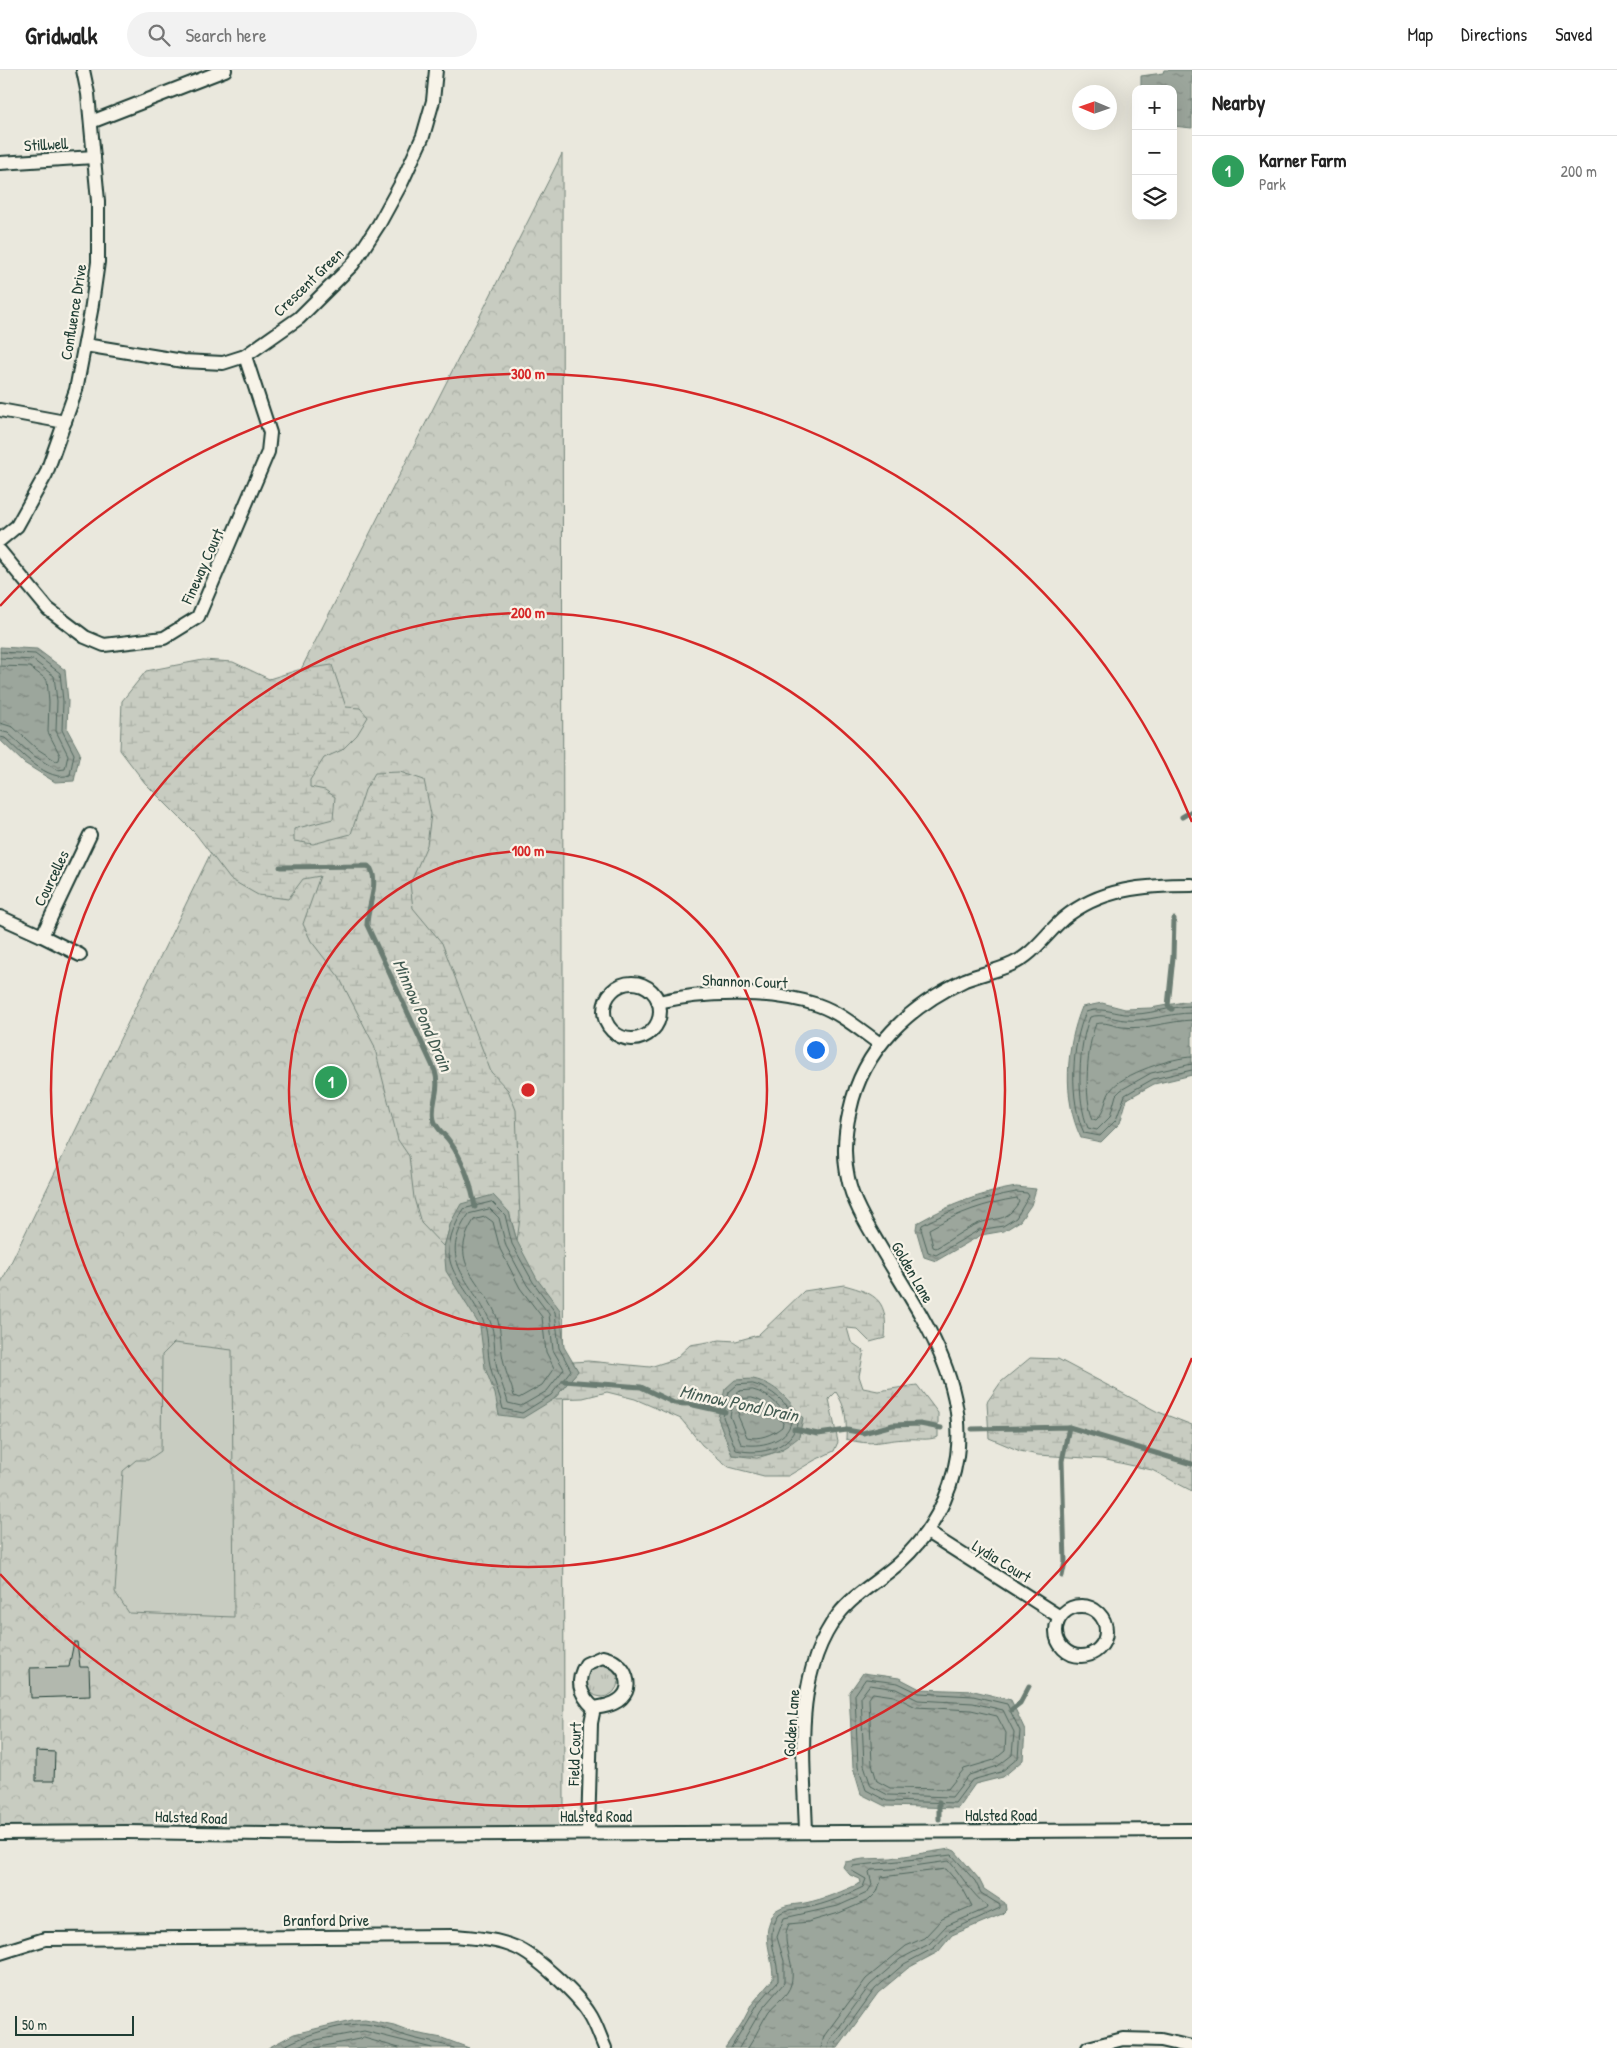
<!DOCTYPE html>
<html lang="en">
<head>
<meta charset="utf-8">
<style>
  body { margin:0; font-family:"Patrick Hand",sans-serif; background:#f2f2f2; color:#222 }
  .controls { position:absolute; right:15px; top:15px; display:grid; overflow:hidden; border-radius:10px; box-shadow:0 5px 20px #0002 }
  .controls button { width:45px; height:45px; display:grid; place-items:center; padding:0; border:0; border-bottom:1px solid #e0e0e0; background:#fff; color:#222; font:25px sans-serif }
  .compass { position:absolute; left:1072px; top:15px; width:45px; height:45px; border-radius:50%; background:#fff; box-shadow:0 5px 20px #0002; rotate:272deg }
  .scale { position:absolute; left:15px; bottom:12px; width:119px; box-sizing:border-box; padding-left:5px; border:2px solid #1f3d34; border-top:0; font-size:14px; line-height:18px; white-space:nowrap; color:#1f3d34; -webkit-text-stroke:4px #f7f3e8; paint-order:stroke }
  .you { position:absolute; left:815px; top:979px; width:18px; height:18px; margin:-12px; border:4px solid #fff; border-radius:50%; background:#1a73e8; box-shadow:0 0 0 8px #1a73e833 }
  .badge { display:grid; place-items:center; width:32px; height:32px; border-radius:50%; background:#111827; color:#fff; font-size:16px; font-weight:700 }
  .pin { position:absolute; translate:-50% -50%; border:2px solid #fff; box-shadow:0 1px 5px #0006 }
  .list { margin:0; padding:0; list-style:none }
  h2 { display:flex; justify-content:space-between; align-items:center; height:65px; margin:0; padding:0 20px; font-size:21px }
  h2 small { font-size:16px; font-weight:400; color:#767676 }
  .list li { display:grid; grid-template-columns:32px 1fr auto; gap:15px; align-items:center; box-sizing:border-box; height:70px; padding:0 20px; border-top:1px solid #e0e0e0 }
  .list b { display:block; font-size:19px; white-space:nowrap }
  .list p { margin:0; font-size:16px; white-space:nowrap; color:#767676 }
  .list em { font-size:16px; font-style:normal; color:#767676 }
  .icon { flex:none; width:28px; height:28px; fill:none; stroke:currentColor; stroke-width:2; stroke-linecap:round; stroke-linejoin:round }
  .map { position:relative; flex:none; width:1192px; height:1978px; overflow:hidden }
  header { display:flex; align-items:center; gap:30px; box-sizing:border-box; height:70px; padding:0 25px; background:#fff; border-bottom:1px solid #e0e0e0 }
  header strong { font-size:24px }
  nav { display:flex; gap:28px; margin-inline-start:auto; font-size:18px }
  .search { width:350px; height:45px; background:#f2f2f2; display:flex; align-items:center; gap:12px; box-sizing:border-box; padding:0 18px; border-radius:28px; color:#767676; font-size:19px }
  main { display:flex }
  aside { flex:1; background:#fff }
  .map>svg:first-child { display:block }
  .grass { fill:url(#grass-tufts); stroke:#74847a }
  .forest { fill:url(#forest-crowns); stroke:#74847a }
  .wetland { fill:url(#wetland-marsh); stroke:#74847a; fill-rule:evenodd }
  .garden { fill:#c8ccc1; stroke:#74847a }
  .water { fill:url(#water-ripples); stroke:#6a7c72 }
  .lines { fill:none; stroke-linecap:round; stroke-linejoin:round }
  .shore { stroke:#51675e; stroke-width:1 }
  .stream { stroke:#6a7c72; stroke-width:5 }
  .building { fill:#b2b8ae; stroke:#1f3d34 }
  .minor-casing { stroke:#1f3d34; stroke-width:16 }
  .minor { stroke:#f7f3e8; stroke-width:12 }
  .ring { fill:none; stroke:#d62828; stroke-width:2.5 }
  .labels { text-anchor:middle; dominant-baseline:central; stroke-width:4.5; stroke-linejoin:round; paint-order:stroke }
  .street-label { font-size:16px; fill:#1f3d34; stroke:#f7f3e8 }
  .water-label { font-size:18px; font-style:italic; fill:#445c53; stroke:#f7f3e8 }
  .centre { fill:#d62828; stroke:#f7f3e8; stroke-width:2.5 }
  .ring-label { font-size:15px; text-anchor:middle; font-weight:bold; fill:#d62828; stroke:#f7f3e8; stroke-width:4.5; stroke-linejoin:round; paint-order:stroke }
</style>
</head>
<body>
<header>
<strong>Gridwalk</strong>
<div class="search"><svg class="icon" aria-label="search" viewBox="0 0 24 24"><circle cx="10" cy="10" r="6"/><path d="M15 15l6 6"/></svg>Search here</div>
<nav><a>Map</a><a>Directions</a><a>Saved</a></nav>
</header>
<main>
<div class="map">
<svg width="1192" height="1978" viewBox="0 0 1192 1978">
  <defs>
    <pattern id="grass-tufts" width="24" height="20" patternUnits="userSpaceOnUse" patternTransform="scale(1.25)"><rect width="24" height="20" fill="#c8ccc1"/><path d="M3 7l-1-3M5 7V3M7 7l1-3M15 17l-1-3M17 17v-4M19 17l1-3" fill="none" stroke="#abb0a6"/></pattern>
    <pattern id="forest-crowns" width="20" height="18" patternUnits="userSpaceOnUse" patternTransform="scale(1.25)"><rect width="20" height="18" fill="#c8ccc1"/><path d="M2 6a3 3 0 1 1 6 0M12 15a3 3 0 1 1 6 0" fill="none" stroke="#abb0a6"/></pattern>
    <pattern id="wetland-marsh" width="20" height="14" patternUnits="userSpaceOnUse" patternTransform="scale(1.25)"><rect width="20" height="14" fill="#c8ccc1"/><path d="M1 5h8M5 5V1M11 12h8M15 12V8" fill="none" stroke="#abb0a6"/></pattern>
    <pattern id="water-ripples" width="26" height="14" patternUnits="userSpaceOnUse" patternTransform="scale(1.25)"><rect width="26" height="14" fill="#9ca69c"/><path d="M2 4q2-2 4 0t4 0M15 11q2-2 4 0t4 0" fill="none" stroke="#7f8880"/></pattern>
  </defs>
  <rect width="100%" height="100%" fill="#eae8dd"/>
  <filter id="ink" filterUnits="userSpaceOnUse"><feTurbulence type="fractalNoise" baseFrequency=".02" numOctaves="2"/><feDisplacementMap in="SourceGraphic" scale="10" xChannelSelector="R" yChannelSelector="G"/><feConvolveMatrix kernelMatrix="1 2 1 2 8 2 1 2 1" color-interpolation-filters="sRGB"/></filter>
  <g filter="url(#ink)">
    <circle class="grass" cx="602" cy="1611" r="16"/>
    <polygon class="forest" points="562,84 564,1765 0,1765 0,1215 283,635"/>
    <g class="wetland">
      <polygon points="203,590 233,592 269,609 298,600 332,595 346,637 360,638 368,647 357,665 342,680 324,688 310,710 310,717 325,720 335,727 333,749 294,759 294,771 313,774 351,764 365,720 375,703 400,702 424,710 431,744 427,775 410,814 413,838 442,873 491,1002 508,1020 516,1040 520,1148 517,1171 509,1142 451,1152 444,1177 421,1153 414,1128 409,1086 398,1070 374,975 339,907 311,871 303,854 320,806 303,809 288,829 258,825 230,809 195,763 145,713 120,680 122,631 146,601"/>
      <path d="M844,1215C878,1224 888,1231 885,1268L870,1272L857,1259L847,1258L851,1272L864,1281L859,1306L863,1318L878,1321L917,1315L938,1343V1367C926,1371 919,1368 907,1369C881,1370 874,1377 846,1369C847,1351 846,1337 836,1322L829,1329L838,1372L834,1381L815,1390L788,1406H764L729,1397L702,1375L681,1349L635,1329L607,1322L583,1328L554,1329L578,1301L573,1292L588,1291L650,1297L675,1289L690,1275L720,1270L736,1271L758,1265L804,1221ZM718,1348L783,1380L757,1388L732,1385Z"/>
      <polygon points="1030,1288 1058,1289 1156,1341 1192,1355 1192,1421 1152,1400 1102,1389 1038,1385 1020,1381 989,1368 987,1332 1001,1312"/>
    </g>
    <polygon class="garden" points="174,1273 232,1280 234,1547 129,1543 115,1522 123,1401 136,1390 148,1390 161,1381 162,1285"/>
    <g class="water">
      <polygon points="1164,0 1192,0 1192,58 1173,56 1173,19 1141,19 1141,6 1163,3"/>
      <polygon points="0,577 37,579 65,600 68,631 67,659 80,683 74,711 55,712 24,693 0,670"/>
      <path d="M1189,931L1192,932V1005L1154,1014L1127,1029L1120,1053L1101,1072L1081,1068C1062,1028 1066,977 1082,937L1102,933L1125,939L1151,938Z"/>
      <path d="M1016,1117L1036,1119L1031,1135L1020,1151L1004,1161L981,1165L936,1191L924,1187L916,1159L917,1153C949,1135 980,1123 1016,1117Z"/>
      <polygon points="493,1125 509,1142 517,1171 537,1209 560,1240 564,1277 578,1301 554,1329 523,1348 499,1345 495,1324 485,1298 480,1256 446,1201 444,1177 451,1152 461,1134"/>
      <path d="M753,1309C777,1314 788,1330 803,1348L799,1367C776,1386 762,1388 732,1385L718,1348L725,1319L735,1310Z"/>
      <polygon points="863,1603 899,1608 920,1619 974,1621 1011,1630 1025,1660 1023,1690 1003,1707 975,1714 958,1738 885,1736 861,1724 853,1697 849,1623"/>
      <path d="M950,1779L955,1781L979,1809L984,1819L1005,1833L1006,1840L1002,1844L952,1865L938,1882L908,1898L878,1923L838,1978H725L742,1953L752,1934L773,1909C773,1882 759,1866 775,1841C785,1834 794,1835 805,1833C825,1829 843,1821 861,1813L860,1809L850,1805L843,1797L845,1792L863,1789L891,1788Z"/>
      <polygon points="365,1949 394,1955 415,1963 442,1968 469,1978 268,1978 294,1964 352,1950"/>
    </g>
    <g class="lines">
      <g class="shore">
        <path d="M0,582L35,584L60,603L63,631L62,660L74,684L70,705C48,713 20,682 5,668L0,667"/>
        <polyline points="0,588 33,590 54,606 57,631 56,661 68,685 65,699 57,700 31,684 8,663 0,661"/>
        <polyline points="0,596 30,597 47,610 49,632 48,662 60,685 59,690 56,691 36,678 13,657 0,653"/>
        <path d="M1192,936C1169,936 1148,946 1125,944C1110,942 1100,937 1086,942C1071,975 1069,1030 1084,1063L1100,1066L1116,1050L1125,1025L1153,1009L1192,1000"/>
        <path d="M1192,943C1169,943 1148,952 1125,950C1112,949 1103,943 1090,947C1078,975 1076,1030 1088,1058L1097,1060L1110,1047L1116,1025L1121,1020L1151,1003L1192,994"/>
        <path d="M1192,950C1168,951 1146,960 1122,957C1113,956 1105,951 1096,954C1087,974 1083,1029 1093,1049L1096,1050C1106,1041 1104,1030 1111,1020C1121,1004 1174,987 1192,987"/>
        <path d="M1016,1122L1027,1123L1029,1126L1016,1148L1003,1156L979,1160L936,1185L928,1182L921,1159L922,1155C953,1139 982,1128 1016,1122Z"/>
        <path d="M1017,1128L1019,1132C1005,1154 997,1146 977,1154C963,1160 949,1171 936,1178L933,1177L929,1159C958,1143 985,1133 1017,1128Z"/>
        <path d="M492,1132L505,1145L512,1174L533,1212L555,1242L559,1278L571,1300L551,1325L522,1343L503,1339C500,1324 493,1310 490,1295C487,1282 489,1265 484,1253C463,1204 429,1198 464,1139Z"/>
        <path d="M490,1139L499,1148L506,1176L527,1215L549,1244L553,1280L564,1299L547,1321L521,1336L508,1333C505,1320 498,1307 496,1293C494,1280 495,1263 490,1251C472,1210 435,1191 469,1144Z"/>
        <path d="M486,1147L493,1152L500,1179L520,1218L542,1247L546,1282L554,1298L542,1315L519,1328L514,1326C512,1315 506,1305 504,1293C500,1280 502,1265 498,1251C487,1212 444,1196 474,1150Z"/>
        <path d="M753,1314C773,1319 786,1333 798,1350C793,1378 762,1386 736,1380L723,1347L729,1322L737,1315Z"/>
        <path d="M753,1320C770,1324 782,1338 791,1352C787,1372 759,1378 741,1374L730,1346L735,1325L740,1321Z"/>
        <path d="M752,1328C766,1331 774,1342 783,1353L782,1357C772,1365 759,1370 747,1367L738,1346L742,1329Z"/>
        <polygon points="866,1609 898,1613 919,1623 973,1626 1007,1634 1020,1661 1018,1688 1001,1702 972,1710 955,1733 887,1731 866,1720 858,1696 855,1625"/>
        <polygon points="870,1615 896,1619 918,1630 973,1633 1003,1640 1014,1662 1012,1685 998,1696 969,1705 952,1727 888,1725 871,1716 864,1695 861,1627"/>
        <polygon points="873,1623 894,1626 916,1637 971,1640 997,1646 1006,1663 1005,1681 994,1690 964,1699 948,1719 890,1718 877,1711 872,1694 869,1629"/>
        <path d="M281,1978C301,1966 341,1953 365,1954C382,1956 397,1964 413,1968C427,1972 440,1973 454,1978"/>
        <polyline points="293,1978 311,1971 364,1961 432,1978"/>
        <polyline points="315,1978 364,1968 399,1978"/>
        <path d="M731,1978L756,1936L778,1911C779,1885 763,1867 779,1844C788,1838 796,1840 806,1838C826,1834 845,1826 863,1817L866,1809L852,1801L853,1796L952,1785L975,1811L981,1823L1000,1835V1838L950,1861L934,1878L904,1894L875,1919L836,1973L835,1978"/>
        <path d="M739,1978L761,1940L784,1913V1891L777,1867L784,1848L838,1836L867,1823L872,1815L869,1802L871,1800L892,1799L949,1791C960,1803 974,1828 987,1835L988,1838L946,1856L929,1874L900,1889L870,1915L830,1970L828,1978"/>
        <path d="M748,1978C756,1966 761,1953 769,1941C776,1932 788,1926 791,1914C797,1893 779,1873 789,1854L808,1852L839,1843L869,1830L877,1822L882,1807L946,1799L963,1819L972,1836L942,1849L924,1868L906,1876L866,1909L824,1966L821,1978"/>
      </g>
      <g class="stream">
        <polyline points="1182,747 1192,741"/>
        <path d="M280,797L368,796L371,799C379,815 367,838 367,855L435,1001C441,1022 430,1033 434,1050C437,1060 445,1064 450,1072C464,1092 471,1113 475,1137"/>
        <polyline points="1172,939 1168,936 1173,887 1174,849"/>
        <polyline points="564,1311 641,1317 674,1333 689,1334 725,1342"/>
        <polyline points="794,1359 818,1364 847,1360 863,1363 893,1355 920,1354 941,1358"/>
        <polyline points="972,1359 1069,1357 1192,1394"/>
        <polyline points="1062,1506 1065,1492 1062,1391 1069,1357"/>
        <polyline points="1011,1640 1020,1633 1029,1616"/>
        <polyline points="939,1732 939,1749"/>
      </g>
    </g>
    <g class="building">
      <polygon points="74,1572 77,1572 80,1597 89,1597 90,1626 31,1628 30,1598 69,1597"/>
      <polygon points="36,1681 55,1682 54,1711 36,1711"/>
    </g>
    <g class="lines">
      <defs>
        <g id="minor">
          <polyline points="91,52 225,0"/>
          <polyline points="0,93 94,87"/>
          <polyline points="85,275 183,291 223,293 245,286 299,248 353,194 379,154 402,112 423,66 433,31 436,0"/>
          <polyline points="0,340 65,352"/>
          <polyline points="0,470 17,456 46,404 76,320 91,241 98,192 98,131 88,24 83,0"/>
          <polyline points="0,481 48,539 85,567 104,575 164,568 198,547 268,382 270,363 245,286"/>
          <polyline points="0,847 42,866 90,765"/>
          <polyline points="42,866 80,885"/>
          <circle cx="632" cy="941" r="28"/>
          <path d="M658,932C704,921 774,920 818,935C841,943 860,960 880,974"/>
          <polyline points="927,1462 1060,1547"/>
          <circle cx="1081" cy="1561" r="25"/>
          <path d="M602,1587C626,1591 639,1621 614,1633C608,1636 600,1637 594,1638C580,1625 575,1611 586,1594Z"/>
          <polyline points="588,1762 591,1653 594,1638"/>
          <path d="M806,1762C804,1692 792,1605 838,1545C854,1524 879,1511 899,1493C930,1465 951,1427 957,1386C968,1307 917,1240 879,1175C867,1155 852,1131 848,1108C843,1086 845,1061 850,1040C863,978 910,936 965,910C980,904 997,901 1012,894C1033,885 1046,864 1063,849C1100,818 1146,815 1192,815"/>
          <polyline points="0,1763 127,1762 340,1765 1192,1760"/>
          <path d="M0,1883L45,1869L454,1866C474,1868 496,1869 515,1877C535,1885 577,1924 589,1943C596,1953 600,1967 605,1978"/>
          <polyline points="1088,1978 1123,1969 1161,1970 1192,1977"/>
        </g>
      </defs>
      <use href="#minor" class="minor-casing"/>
      <use href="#minor" class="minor"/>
    </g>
  </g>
  <g class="ring">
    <circle cx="528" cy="1020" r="239"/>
    <circle cx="528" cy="1020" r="477"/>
    <path d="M1192 1288A716 716 0 0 1 0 1504M0 536A716 716 0 0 1 1192 752"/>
  </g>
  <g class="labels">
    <g class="street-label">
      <text transform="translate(46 74) rotate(-3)">Stillwell</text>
      <text transform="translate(308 212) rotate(-44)">Crescent Green</text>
      <text transform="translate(73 242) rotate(-81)">Confluence Drive</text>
      <text transform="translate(202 496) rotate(-66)">Fineway Court</text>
      <text transform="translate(51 808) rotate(-64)">Courcelles</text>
      <text transform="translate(745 911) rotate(2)">Shannon Court</text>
      <text transform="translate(913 1202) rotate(60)">Golden Lane</text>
      <text transform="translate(1002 1491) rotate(32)">Lydia Court</text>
      <text transform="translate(791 1653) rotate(-86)">Golden Lane</text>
      <text transform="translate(574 1684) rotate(-88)">Field Court</text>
      <text x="1001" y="1745">Halsted Road</text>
      <text x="596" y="1746">Halsted Road</text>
      <text transform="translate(191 1747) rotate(2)">Halsted Road</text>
      <text x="326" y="1850">Branford Drive</text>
    </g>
    <g class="water-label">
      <text transform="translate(423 945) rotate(66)">Minnow Pond Drain</text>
      <text transform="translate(739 1333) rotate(12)">Minnow Pond Drain</text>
    </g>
  </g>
  <circle cx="528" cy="1020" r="8" class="centre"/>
  <g class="ring-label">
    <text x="528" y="309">300 m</text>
    <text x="528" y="548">200 m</text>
    <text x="528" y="786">100 m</text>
  </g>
</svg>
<div class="controls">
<button>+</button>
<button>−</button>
<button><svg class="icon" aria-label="layers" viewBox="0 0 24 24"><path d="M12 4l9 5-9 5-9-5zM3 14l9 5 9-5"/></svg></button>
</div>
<svg class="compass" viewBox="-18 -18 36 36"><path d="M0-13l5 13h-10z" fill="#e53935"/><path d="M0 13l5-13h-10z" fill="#767676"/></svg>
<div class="scale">50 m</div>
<div class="you"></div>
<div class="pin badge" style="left:331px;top:1012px;background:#2e9e5b">1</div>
</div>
<aside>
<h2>Nearby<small></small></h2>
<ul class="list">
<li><span class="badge" style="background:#2e9e5b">1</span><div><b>Karner Farm</b><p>Park</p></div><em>200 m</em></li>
</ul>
</aside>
</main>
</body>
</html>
